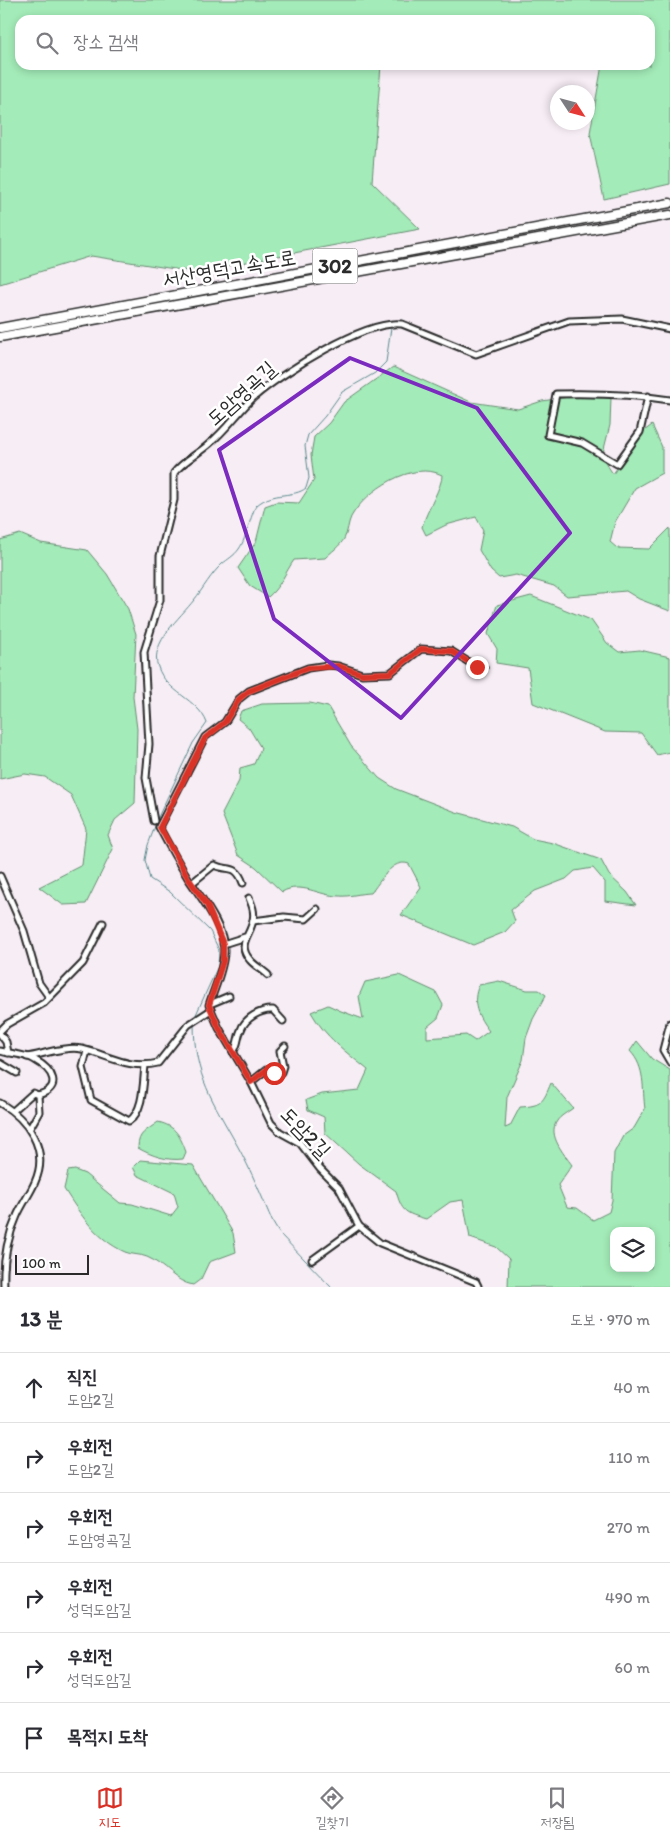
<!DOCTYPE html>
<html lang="ko">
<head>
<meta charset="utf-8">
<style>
  body { margin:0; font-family:Itim,"Poor Story",sans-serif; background:#f2f2f3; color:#2b2b33 }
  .controls { position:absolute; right:15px; bottom:15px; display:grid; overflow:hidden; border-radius:10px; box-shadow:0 2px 8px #0003 }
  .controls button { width:45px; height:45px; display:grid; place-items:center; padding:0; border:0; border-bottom:1px solid #e1e1e2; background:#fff; color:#2b2b33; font:25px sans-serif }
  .compass { position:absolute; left:550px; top:85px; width:45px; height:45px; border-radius:50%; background:#fff; box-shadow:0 2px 8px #0003; rotate:126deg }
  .scale { position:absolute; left:15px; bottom:12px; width:74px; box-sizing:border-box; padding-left:5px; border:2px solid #2b2b2b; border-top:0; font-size:14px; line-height:18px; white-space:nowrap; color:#2b2b2b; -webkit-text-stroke:4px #fff; paint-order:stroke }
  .stop { position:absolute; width:15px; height:15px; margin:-11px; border:4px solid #d93025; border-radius:50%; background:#fff }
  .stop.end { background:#d93025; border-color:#fff; box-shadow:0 1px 5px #0008 }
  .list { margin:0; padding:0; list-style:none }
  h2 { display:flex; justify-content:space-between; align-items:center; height:65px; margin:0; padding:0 20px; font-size:21px }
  h2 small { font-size:16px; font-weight:400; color:#7c7c81 }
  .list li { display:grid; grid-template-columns:32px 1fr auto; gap:15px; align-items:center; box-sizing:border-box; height:70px; padding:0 20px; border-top:1px solid #e1e1e2 }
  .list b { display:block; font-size:19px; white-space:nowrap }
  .list p { margin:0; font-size:16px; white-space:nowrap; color:#7c7c81 }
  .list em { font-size:16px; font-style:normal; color:#7c7c81 }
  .icon { flex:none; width:28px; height:28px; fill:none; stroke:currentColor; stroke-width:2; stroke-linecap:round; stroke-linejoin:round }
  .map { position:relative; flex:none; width:670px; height:1287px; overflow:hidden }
  .search { position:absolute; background:#fff; box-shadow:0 2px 8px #0003; left:15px; right:15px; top:15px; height:55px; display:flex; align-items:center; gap:12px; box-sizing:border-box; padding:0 18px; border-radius:15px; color:#7c7c81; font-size:19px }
  .sheet { height:485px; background:#fff }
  nav { display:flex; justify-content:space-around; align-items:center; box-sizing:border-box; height:70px; border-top:1px solid #e1e1e2; background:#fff; font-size:14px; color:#7c7c81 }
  nav a { display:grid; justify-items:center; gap:2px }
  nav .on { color:#d93025 }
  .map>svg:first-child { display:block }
  .green { fill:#a3ebb8; stroke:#678b72; fill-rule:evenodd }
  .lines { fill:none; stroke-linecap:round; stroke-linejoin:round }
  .stream { stroke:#598a8d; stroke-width:1 }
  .minor-casing { stroke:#2b2b2b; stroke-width:9 }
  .highway-casing { stroke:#2b2b2b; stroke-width:11 }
  .minor { stroke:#fff; stroke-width:5 }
  .highway { stroke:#fff; stroke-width:8 }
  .route { stroke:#d93025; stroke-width:6 }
  .marked { fill:none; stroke:#7b2cbf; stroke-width:4; stroke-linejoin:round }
  .labels { text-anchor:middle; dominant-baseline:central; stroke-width:5; stroke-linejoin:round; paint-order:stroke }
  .shield { fill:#fff; stroke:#6b6b6b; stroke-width:1 }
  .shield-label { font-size:20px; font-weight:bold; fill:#2b2b2b }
  .street-label { font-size:21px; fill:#2b2b2b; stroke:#fff }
</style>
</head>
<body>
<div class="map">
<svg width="670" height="1287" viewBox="0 0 670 1287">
  <rect width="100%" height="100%" fill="#f7eef5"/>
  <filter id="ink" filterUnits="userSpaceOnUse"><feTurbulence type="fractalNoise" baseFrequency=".02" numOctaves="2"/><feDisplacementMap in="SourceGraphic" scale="10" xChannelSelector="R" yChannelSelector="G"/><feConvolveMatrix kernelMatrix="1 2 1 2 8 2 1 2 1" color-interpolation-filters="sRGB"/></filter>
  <g filter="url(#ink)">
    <g class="green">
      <polygon points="0,0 670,0 670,184 604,199 590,133 602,65 650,65 650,20 20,20 20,65 381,65 372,182 420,229 194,272 91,256 0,284"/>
      <path d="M393,367L471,402L518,409L542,401L589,394L611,398L610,425L602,457L613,474L640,434L652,425L662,447V473L635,488L615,522L610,542L617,548L649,549L670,528V611L639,599L626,591L567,596L554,586L516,575L499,578L491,571L479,550L483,530L476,517L446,525L426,535L422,527C426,512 443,485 442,475C413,460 366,490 351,517C348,523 348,532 344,539C340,546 331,552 325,558L294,560C285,573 280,587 268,597L250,586L238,568L256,542L265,506L276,502L299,503L314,480L311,455L314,437L329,423L344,402Z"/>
      <polygon points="20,534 41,543 87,550 107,574 128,609 136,634 133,697 137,729 135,803 115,820 108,835 113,849 86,904 63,905 39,887 82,865 86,829 71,795 45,777 25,774 0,779 0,540"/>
      <polygon points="531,596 591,620 607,643 619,652 640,650 670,657 670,752 657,755 641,733 605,732 533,703 528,668 496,663 497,649 488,634 497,605"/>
      <path d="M310,703L328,707L351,746L379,778L396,789L456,812L512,827L533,839L553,843L601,860L609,875L627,892L636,905L605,901V882L593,868L575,871L566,879L535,891L511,910L515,921L505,932L473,945L401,915L421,887L409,864C392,858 381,881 371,893C360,893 350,897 339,896C319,896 301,881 282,892L256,867L238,855L222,814L239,781L240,768L254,764L261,748L249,728L238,719L241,711L262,704Z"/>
      <path d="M399,975L436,992L443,1005L438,1018L427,1027V1038L466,1035L475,1041L489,1031C478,1017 471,1003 479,985L499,981L527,990H539L546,995L533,1019L526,1038L523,1060L507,1097L505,1128L510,1126L520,1107C542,1106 543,1102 551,1083L573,1108C568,1112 560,1116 557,1121C547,1135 564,1154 572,1165L558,1185L567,1207L577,1208L593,1220L609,1212L612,1200L614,1153L623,1136L634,1128L645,1109C642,1088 646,1068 630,1051L637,1041L652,1059L670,1070V1287H508L509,1259L496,1247L470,1238L463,1200L450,1202L426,1219C405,1213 402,1212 396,1191L359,1164L325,1133L324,1117L308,1110L306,1100L322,1094L359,1090L368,1070C346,1052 325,1037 311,1012L328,1005L341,1011L363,1019L359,996L365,982ZM614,1231H651V1268H614Z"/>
      <path d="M158,1122C176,1126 180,1136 186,1152L183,1159C167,1161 152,1156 138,1148C138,1132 147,1131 158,1122Z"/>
      <path d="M140,1160L193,1165L233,1233L236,1252L209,1262L201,1279L193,1285C175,1282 164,1264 147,1257C140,1254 132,1255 125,1252C96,1239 80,1214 64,1189L68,1171L75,1170L85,1174L120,1203L132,1204L171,1216L178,1207L174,1193L137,1175L133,1167Z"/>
    </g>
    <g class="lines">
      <g class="stream">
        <path d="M194,1019L218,966L219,950L210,931L170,892L150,879L145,860L148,845L160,813L193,743L207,723C198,699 166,692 158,667C149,643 181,617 194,600C203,589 211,574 222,564C228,559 234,556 239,549C247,538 252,509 257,505C273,491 294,498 306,488L309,478L305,446L308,435L325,416L342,392L375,373L386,362L391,328"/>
        <path d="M194,1023C194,1076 213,1101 237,1145C251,1170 262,1197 273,1223L279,1233L331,1287"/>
      </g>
      <defs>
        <g id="minor">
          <path d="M648,396L640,432L617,464L582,443L548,435L556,394C595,393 632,394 670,400"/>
          <path d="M154,821L146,778L149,744L144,652L160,600V556L174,500V473C183,461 198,454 209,444C226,430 238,412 254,397C282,373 366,319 402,324L476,354L569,321L622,319L670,329"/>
          <polyline points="0,876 24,931 39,983 49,997"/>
          <path d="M192,883L214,865C228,872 236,863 243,883"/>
          <path d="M249,898C252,905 255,912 253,920C251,935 236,944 250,960C255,966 263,970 268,975"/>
          <polyline points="253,921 284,917 306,919 317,909"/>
          <polyline points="223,944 245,937"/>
          <polyline points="210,1004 229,996"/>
          <polyline points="670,1023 663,1050 670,1062"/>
          <polyline points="0,1031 7,1024 44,1003 83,963 103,923"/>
          <polyline points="0,1034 6,1042 8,1053"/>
          <path d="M0,1051C11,1054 25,1054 35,1060C53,1070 63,1088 38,1095"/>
          <path d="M87,1051L83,1067L91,1100L129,1121C144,1111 143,1082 145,1066"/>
          <path d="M233,1052C239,1044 237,1038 241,1030C245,1018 261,1009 273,1010L283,1021"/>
          <path d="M27,1057C44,1054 65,1046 82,1049C108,1055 129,1070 158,1063L188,1025L211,1010"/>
          <polyline points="0,1063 17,1073"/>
          <polyline points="251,1082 266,1070 281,1072 283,1066 280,1051 285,1046"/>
          <path d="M0,1103C27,1119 50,1149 35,1182C30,1194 22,1204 17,1216C7,1238 3,1263 4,1287"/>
          <polyline points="13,1111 33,1093 38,1095 39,1112 30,1128"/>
          <polyline points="312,1260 359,1226"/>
          <path d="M478,1286L476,1282L380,1243L359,1226L339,1188L320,1169L300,1143L280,1132L271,1123L251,1082L219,1028L209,1005C214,989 223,971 224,953C226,928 201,898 188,878C178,862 168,844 159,827L205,737L225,722L239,699L249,691L308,668L328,665L338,666L362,674L390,673L421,649L451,651L470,663L484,668"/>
        </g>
        <g id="highway">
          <polyline points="0,328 670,203"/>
          <polyline points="0,337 670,215"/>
        </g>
      </defs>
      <use href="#minor" class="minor-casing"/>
      <use href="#highway" class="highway-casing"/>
      <use href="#minor" class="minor"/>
      <use href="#highway" class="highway"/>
    </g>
  </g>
  <g class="lines" filter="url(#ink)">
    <polyline class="route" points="274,1073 266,1070 251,1082 219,1028 209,1005 223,961 223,944 207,905 188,878 160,827 205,738 225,722 239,699 249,691 308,668 338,666 362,674 390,673 421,649 451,651 477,667"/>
  </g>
  <path class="marked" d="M350,358L477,408L570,533L401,718L274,619L219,450Z"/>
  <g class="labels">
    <rect class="shield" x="312.5" y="248.5" width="45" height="35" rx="4"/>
    <g class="shield-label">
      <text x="335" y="266">302</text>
    </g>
    <g class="street-label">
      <text transform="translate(229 268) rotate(-10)">서산영덕고속도로</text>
      <text transform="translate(241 393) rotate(-42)">도암영곡길</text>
      <text transform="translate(306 1132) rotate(46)">도암2길</text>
    </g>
  </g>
</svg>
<div class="controls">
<button><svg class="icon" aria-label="layers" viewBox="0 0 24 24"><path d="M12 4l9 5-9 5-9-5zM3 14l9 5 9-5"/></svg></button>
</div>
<svg class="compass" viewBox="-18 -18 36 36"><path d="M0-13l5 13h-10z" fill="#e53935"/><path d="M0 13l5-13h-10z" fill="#7c7c81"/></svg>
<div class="scale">100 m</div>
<div class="stop" style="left:274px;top:1073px"></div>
<div class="stop end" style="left:477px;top:667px"></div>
<div class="search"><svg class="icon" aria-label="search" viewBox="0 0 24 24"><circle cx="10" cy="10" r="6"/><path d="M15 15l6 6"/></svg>장소 검색</div>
</div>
<section class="sheet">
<h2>13 분<small>도보 · 970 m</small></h2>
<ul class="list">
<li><svg class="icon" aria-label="ahead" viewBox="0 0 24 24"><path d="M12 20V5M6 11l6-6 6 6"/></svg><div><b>직진</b><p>도암2길</p></div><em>40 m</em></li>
<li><svg class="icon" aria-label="right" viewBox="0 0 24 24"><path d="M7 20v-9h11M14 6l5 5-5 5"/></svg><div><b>우회전</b><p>도암2길</p></div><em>110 m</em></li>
<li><svg class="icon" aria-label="right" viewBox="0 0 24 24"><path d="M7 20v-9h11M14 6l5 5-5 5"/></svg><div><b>우회전</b><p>도암영곡길</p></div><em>270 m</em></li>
<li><svg class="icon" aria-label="right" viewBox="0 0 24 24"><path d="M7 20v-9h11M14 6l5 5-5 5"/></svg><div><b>우회전</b><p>성덕도암길</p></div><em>490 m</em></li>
<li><svg class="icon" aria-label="right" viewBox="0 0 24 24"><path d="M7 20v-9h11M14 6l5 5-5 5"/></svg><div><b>우회전</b><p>성덕도암길</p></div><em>60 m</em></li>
<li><svg class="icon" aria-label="arrive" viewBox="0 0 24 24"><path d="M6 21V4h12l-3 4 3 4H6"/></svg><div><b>목적지 도착</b></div></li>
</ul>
</section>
<nav>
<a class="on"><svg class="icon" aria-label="map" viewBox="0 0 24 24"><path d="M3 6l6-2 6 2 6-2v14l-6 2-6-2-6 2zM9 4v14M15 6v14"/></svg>지도</a>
<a><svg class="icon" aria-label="directions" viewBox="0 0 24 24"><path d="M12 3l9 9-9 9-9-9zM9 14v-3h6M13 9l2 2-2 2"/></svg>길찾기</a>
<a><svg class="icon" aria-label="saved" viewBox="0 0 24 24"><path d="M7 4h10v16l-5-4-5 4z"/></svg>저장됨</a>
</nav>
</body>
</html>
